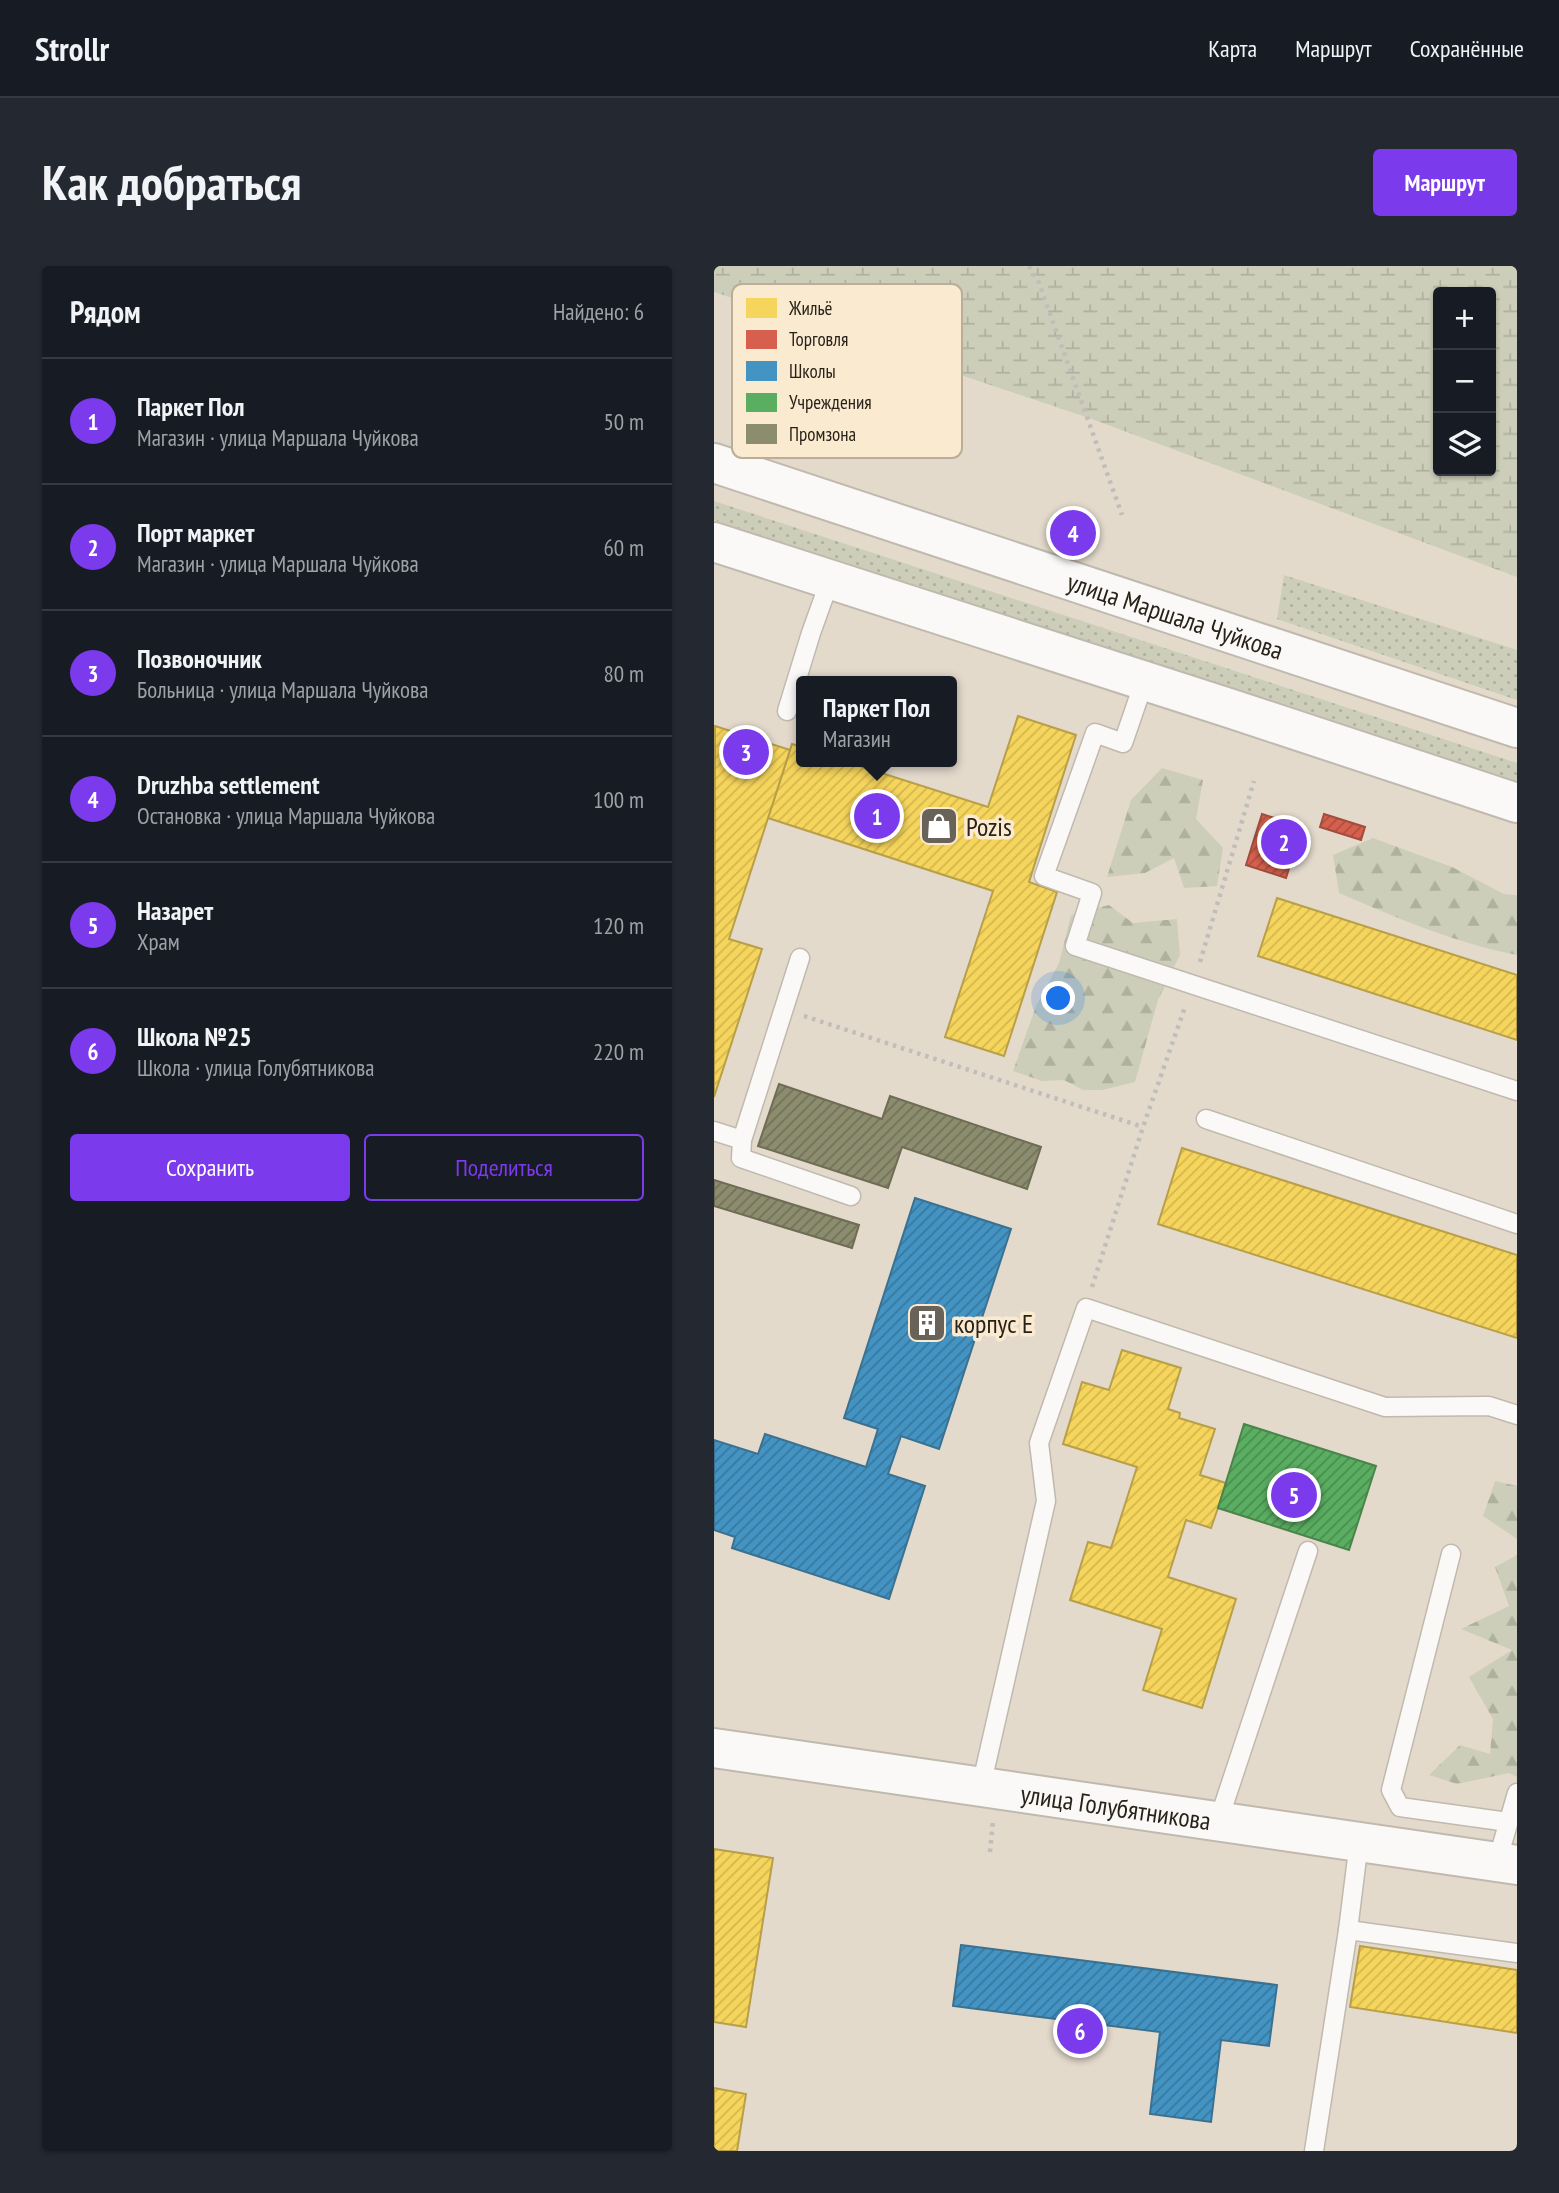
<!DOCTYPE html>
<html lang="ru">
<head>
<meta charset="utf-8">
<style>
  body { margin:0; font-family:"PT Sans Narrow",sans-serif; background:#242831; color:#f1f3f6 }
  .controls { position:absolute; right:21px; top:21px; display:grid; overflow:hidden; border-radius:7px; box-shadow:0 2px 5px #0004 }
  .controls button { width:63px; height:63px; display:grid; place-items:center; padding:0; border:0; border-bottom:2px solid #363941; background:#171b24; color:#f1f3f6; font:35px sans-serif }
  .you { position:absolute; left:345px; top:733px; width:24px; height:24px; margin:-18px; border:5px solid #fff; border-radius:50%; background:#1a73e8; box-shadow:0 0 0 10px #1a73e833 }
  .badge { display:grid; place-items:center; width:46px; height:46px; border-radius:50%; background:#7c3aed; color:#fff; font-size:23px; font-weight:700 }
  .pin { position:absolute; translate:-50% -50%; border:4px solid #fff; box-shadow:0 2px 7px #0006 }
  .popup { position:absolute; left:82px; top:410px; width:161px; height:91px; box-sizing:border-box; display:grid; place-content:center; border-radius:7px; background:#171b24; filter:drop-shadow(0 2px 5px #0005); font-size:23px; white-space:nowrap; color:#9ea1a6 }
  .popup b { font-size:26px; color:#f1f3f6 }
  .popup::after { content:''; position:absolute; left:50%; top:100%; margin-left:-14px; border:14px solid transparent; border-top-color:#171b24 }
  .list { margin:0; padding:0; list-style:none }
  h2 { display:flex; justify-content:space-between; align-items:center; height:91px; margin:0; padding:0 28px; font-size:30px }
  h2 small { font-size:23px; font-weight:400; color:#9ea1a6 }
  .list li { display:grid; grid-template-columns:46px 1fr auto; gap:21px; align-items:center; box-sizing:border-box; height:126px; padding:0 28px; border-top:2px solid #363941 }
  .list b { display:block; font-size:26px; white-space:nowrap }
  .list p { margin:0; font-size:23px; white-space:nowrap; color:#9ea1a6 }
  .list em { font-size:23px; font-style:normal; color:#9ea1a6 }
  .actions { display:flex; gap:14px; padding:21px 28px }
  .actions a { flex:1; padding:16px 0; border:2px solid #7c3aed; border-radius:7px; text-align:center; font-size:24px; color:#7c3aed }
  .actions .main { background:#7c3aed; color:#fff }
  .icon { flex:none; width:38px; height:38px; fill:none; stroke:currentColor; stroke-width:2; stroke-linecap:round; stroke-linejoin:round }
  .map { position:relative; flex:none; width:803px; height:1885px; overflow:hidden; border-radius:7px }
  header { display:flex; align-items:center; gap:42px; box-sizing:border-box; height:98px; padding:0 35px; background:#171b24; border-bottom:2px solid #363941 }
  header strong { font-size:33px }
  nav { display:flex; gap:38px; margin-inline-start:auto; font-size:24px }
  .intro { display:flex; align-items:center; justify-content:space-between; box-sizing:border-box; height:168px; padding:0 42px }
  h1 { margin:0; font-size:49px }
  .button { padding:18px 32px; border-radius:7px; background:#7c3aed; color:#fff; font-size:24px; font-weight:700 }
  main { display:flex; gap:42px; padding:0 42px }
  aside { flex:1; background:#171b24; border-radius:7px; box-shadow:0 2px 5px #0004 }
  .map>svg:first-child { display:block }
  .grass { fill:url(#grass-dots) }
  .forest { fill:url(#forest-firs) }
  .wetland { fill:url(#wetland-marsh); fill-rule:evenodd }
  .homes { fill:url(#homes-hatch); stroke:#b89f48; stroke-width:2 }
  .shops { fill:url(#shops-hatch); stroke:#a24d3d; stroke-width:2 }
  .schools { fill:url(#schools-hatch); stroke:#3b7190; stroke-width:2 }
  .public { fill:url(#public-hatch); stroke:#4b844b; stroke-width:2 }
  .industry { fill:url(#industry-hatch); stroke:#6e6c54; stroke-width:2 }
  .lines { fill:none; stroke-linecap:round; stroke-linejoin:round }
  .service-casing { stroke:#c0b9ae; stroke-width:21 }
  .tertiary-casing { stroke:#c0b9ae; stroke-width:42 }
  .secondary-casing { stroke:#c0b9ae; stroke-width:42 }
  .path { stroke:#c1bdb8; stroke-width:4.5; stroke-dasharray:3.5 5; stroke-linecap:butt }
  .service { stroke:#fbf9f7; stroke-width:18 }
  .tertiary { stroke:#fbf9f7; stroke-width:38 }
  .secondary { stroke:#fbf9f7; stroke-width:38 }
  .labels { text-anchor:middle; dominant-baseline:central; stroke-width:7; stroke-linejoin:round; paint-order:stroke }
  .street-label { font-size:26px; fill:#282219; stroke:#faead0 }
  .poi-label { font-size:26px; fill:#282219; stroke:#faead0; text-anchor:start }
  .key { fill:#faead0; stroke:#bbae99; stroke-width:2 }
  .key-label { font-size:19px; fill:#282219 }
</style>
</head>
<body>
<header>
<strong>Strollr</strong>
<nav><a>Карта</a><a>Маршрут</a><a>Сохранённые</a></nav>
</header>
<div class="intro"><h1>Как добраться</h1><a class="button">Маршрут</a></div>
<main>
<aside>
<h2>Рядом<small>Найдено: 6</small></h2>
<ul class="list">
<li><span class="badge">1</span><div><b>Паркет Пол</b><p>Магазин · улица Маршала Чуйкова</p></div><em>50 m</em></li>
<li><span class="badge">2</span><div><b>Порт маркет</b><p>Магазин · улица Маршала Чуйкова</p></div><em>60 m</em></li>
<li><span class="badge">3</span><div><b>Позвоночник</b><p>Больница · улица Маршала Чуйкова</p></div><em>80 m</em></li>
<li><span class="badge">4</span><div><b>Druzhba settlement</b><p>Остановка · улица Маршала Чуйкова</p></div><em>100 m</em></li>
<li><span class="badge">5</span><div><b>Назарет</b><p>Храм</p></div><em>120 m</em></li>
<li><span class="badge">6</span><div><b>Школа №25</b><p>Школа · улица Голубятникова</p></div><em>220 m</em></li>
</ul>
<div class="actions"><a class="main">Сохранить</a><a>Поделиться</a></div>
</aside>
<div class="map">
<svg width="803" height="1885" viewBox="0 0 803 1885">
  <defs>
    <pattern id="grass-dots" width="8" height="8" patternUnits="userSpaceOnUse" patternTransform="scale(1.75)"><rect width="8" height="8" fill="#ccceba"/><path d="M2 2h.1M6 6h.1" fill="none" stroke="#afb19f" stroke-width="1.8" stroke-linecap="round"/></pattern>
    <pattern id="forest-firs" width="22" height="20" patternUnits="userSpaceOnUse" patternTransform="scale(1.75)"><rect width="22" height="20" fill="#ccceba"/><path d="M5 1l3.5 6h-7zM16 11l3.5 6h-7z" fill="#afb19f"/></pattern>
    <pattern id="wetland-marsh" width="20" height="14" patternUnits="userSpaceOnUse" patternTransform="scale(1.75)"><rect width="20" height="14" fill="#ccceba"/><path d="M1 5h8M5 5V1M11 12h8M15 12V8" fill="none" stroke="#afb19f"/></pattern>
    <pattern id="homes-hatch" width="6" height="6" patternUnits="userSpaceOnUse" patternTransform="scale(1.75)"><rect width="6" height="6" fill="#f6d55c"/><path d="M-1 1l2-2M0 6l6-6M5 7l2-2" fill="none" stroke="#d3b74f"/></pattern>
    <pattern id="shops-hatch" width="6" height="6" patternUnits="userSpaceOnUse" patternTransform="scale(1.75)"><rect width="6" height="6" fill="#d6604d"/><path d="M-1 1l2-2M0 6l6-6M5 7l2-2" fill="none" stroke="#ae4f3f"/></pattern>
    <pattern id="schools-hatch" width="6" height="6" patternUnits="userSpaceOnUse" patternTransform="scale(1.75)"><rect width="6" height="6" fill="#4393c3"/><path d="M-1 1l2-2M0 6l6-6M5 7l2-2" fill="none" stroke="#38789e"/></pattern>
    <pattern id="public-hatch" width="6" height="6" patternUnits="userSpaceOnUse" patternTransform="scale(1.75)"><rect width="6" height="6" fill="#5aae61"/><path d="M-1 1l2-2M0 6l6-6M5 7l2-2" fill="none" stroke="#4a8d4f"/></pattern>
    <pattern id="industry-hatch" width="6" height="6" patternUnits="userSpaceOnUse" patternTransform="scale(1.75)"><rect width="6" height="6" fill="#8c8c6e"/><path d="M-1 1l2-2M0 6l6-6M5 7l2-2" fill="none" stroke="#72725a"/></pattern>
  </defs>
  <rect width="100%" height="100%" fill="#e3dacc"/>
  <g class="grass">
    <polygon points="0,235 803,497 803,516 0,254"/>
    <polygon points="570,309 803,384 803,434 563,353"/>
  </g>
  <g class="forest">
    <polygon points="448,502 489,514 482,553 509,582 503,620 470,622 460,592 431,607 393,611 417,534"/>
    <path d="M659,572L738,601L790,628L803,629V689C741,677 683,652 625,627L619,589Z"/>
    <polygon points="395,639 419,657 463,653 466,689 444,734 421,816 388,824 369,824 350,814 328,815 299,805 322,740 345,697 357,649"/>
    <polygon points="781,1215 803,1220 803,1273 769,1250"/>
    <polygon points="803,1289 803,1511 795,1507 743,1518 715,1509 746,1479 776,1488 779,1453 755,1411 798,1384 747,1363 795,1340 781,1301"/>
  </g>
  <path class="wetland" d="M0,0H803V311L375,152L0,26ZM724,26H777V205H724Z"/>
  <g class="homes">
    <polygon points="304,450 362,469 315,616 343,626 290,790 231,771 279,625 54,552 78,478 88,481 88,496 133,496 274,541"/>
    <polygon points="1,460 76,484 15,673 48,683 0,831"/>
    <polygon points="563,632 803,709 803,774 544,690"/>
    <polygon points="468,882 803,989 803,1072 444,958"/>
    <polygon points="408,1084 467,1102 454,1143 466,1147 465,1152 501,1163 486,1209 512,1217 504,1242 497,1262 472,1254 454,1311 522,1333 488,1442 429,1424 448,1363 356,1334 374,1276 397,1282 423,1201 349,1178 368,1116 395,1124"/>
    <polygon points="0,1583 59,1592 32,1761 0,1756"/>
    <polygon points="646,1680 803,1704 803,1767 636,1741"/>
    <polygon points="0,1822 32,1828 23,1885 0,1885"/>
  </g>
  <g class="shops">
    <polygon points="548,548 588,561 572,612 532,599"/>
    <polygon points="610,548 651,561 647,574 606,561"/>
  </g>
  <g class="schools">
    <polygon points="201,932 297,963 225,1183 187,1170 174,1208 211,1220 175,1333 18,1282 21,1271 0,1264 0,1174 44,1188 51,1168 152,1201 164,1163 130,1152"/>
    <polygon points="247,1679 563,1719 555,1780 507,1774 497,1856 436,1848 446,1766 239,1740"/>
  </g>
  <polygon class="public" points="530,1158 662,1200 635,1284 504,1242"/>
  <g class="industry">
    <polygon points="65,818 168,853 176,830 327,881 313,923 188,881 174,922 44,880"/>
    <polygon points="0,914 145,959 138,982 0,940"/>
  </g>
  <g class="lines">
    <defs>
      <g id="service">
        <polyline points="430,416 409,477 381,467 330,610 378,627 361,680 803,825"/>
        <polyline points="73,445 97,367 116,314"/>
        <polyline points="492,853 803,958"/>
        <polyline points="0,865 28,874 86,692"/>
        <polyline points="28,874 27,892 137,930"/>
        <polyline points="737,1288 677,1524 686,1541 794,1556"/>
        <polyline points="265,1521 271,1503 332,1235 325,1177 372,1042 671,1141 775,1140 803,1149"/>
        <polyline points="504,1556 594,1285"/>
        <polyline points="783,1596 803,1527"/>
        <polyline points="634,1664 803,1687"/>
        <polyline points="600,1885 634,1664 645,1576"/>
      </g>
      <g id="tertiary">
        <path id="s1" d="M0,1482L803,1599"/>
      </g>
      <g id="secondary">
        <path id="s2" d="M0,197L803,462"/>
        <polyline points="0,276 518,443 803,537"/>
      </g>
    </defs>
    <use href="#service" class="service-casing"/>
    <use href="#tertiary" class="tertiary-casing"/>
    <use href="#secondary" class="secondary-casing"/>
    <g class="path">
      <polyline points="315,0 325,17 408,249"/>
      <polyline points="486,696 540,515"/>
      <polyline points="90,750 429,861"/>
      <polyline points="378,1021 429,861 471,741"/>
      <polyline points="276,1586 279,1555"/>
    </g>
    <use href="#service" class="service"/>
    <use href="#tertiary" class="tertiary"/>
    <use href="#secondary" class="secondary"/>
  </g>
  <defs>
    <symbol id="shop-square" viewBox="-11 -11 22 22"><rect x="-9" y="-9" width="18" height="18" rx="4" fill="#696258" stroke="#faead0"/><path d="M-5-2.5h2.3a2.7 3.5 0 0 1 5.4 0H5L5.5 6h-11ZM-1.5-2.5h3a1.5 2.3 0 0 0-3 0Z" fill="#fff"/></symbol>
    <symbol id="building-square" viewBox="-11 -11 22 22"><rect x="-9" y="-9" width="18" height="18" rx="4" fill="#696258" stroke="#faead0"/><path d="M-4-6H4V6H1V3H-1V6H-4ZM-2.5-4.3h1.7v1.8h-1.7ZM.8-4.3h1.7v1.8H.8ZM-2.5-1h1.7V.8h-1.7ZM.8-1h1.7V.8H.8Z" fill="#fff"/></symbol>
  </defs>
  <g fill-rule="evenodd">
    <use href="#shop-square" x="203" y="538" width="44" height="44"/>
    <use href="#building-square" x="191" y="1035" width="44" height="44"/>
  </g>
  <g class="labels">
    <g class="street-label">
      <text stroke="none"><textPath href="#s2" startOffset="486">улица Маршала Чуйкова</textPath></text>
      <text stroke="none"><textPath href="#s1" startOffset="406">улица Голубятникова</textPath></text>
    </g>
    <g class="poi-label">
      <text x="252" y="560">Pozis</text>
      <text x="240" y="1057">корпус Е</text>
    </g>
  </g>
  <rect x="18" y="18" width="230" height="174" rx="10" class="key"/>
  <rect x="32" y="32" width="31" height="20" fill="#f6d55c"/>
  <rect x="32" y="64" width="31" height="19" fill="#d6604d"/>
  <rect x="32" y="95" width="31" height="20" fill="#4393c3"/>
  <rect x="32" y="127" width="31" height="19" fill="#5aae61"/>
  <rect x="32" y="158" width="31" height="20" fill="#8c8c6e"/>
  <g class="key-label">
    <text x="75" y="49">Жильё</text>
    <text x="75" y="80">Торговля</text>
    <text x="75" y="112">Школы</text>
    <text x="75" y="143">Учреждения</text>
    <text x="75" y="175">Промзона</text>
  </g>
</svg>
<div class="controls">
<button>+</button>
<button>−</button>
<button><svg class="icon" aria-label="layers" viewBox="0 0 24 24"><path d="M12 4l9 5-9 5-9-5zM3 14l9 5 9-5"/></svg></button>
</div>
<div class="you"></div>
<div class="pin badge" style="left:163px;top:550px">1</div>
<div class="popup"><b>Паркет Пол</b>Магазин</div>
<div class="pin badge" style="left:570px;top:576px">2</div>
<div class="pin badge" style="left:32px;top:486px">3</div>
<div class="pin badge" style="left:359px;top:267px">4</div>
<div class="pin badge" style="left:580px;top:1229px">5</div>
<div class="pin badge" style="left:366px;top:1765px">6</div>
</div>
</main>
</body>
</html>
